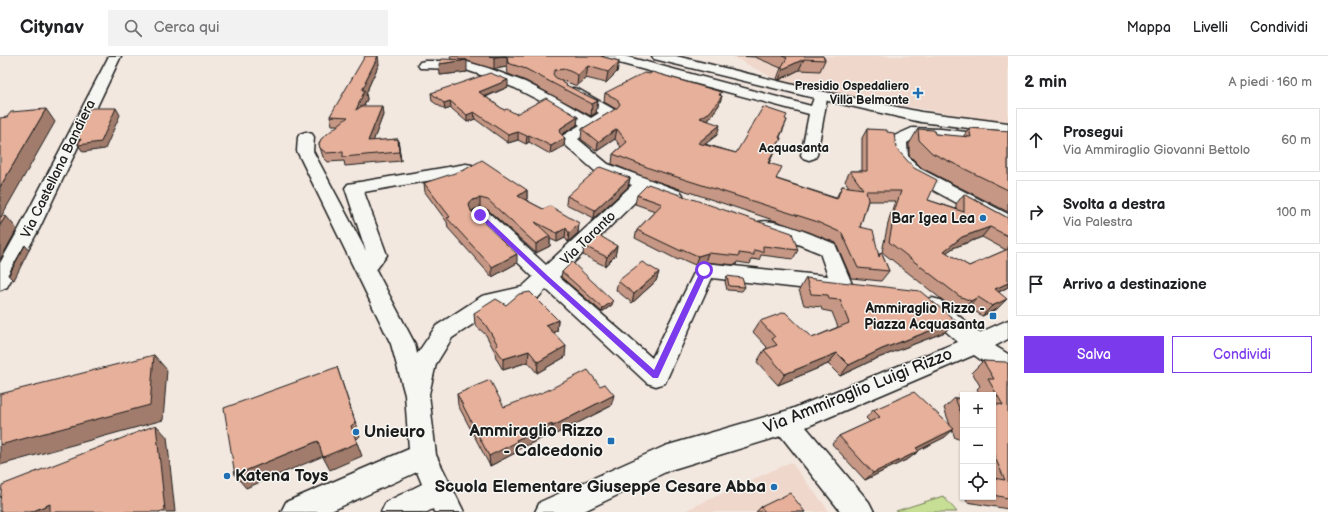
<!DOCTYPE html>
<html lang="it">
<head>
<meta charset="utf-8">
<style>
  body { margin:0; font-family:"Balsamiq Sans",sans-serif; background:#f2f2f2; color:#202124 }
  .controls { position:absolute; right:12px; bottom:12px; display:grid; overflow:hidden; border-radius:0px; box-shadow:0 1px 3px #0004 }
  .controls button { width:36px; height:36px; display:grid; place-items:center; padding:0; border:0; border-bottom:1px solid #e0e0e0; background:#fff; color:#202124; font:20px sans-serif }
  .stop { position:absolute; width:12px; height:12px; margin:-9px; border:3px solid #7c3aed; border-radius:50%; background:#fff }
  .stop.end { background:#7c3aed; border-color:#fff; box-shadow:0 1px 4px #0008 }
  .list { margin:0; padding:0; list-style:none }
  h2 { display:flex; justify-content:space-between; align-items:center; height:52px; margin:0; padding:0 16px; font-size:17px }
  h2 small { font-size:13px; font-weight:400; color:#757577 }
  .list li { display:grid; grid-template-columns:26px 1fr auto; gap:12px; align-items:center; box-sizing:border-box; height:64px; margin:0 8px 8px; padding:0 8px; border:1px solid #e0e0e0; border-radius:0px }
  .list b { display:block; font-size:15px; white-space:nowrap }
  .list p { margin:0; font-size:13px; white-space:nowrap; color:#757577 }
  .list em { font-size:13px; font-style:normal; color:#757577 }
  .actions { display:flex; gap:8px; padding:12px 16px }
  .actions a { flex:1; padding:9px 0; border:1px solid #7c3aed; border-radius:0px; text-align:center; font-size:14px; color:#7c3aed }
  .actions .main { background:#7c3aed; color:#fff }
  .icon { flex:none; width:22px; height:22px; fill:none; stroke:currentColor; stroke-width:2; stroke-linecap:round; stroke-linejoin:round }
  .map { position:relative; flex:none; width:1008px; height:456px; overflow:hidden }
  header { display:flex; align-items:center; gap:24px; box-sizing:border-box; height:56px; padding:0 20px; background:#fff; border-bottom:1px solid #e0e0e0 }
  header strong { font-size:19px }
  nav { display:flex; gap:22px; margin-inline-start:auto; font-size:14px }
  .search { width:280px; height:36px; background:#f2f2f2; display:flex; align-items:center; gap:10px; box-sizing:border-box; padding:0 14px; border-radius:0px; color:#757577; font-size:15px }
  main { display:flex }
  aside { flex:1; background:#fff }
  .map>svg:first-child { display:block }
  .built { fill:#efd7cb }
  .green { fill:#c7df95; stroke:#727e58 }
  .lines { fill:none; stroke-linecap:round; stroke-linejoin:round }
  .minor-casing { stroke:#1c1c1c; stroke-width:3 }
  .tertiary-casing { stroke:#1c1c1c; stroke-width:3 }
  .secondary-casing { stroke:#1c1c1c; stroke-width:3 }
  .minor { fill:#f6f6f2; fill-rule:evenodd }
  .tertiary { fill:#f6f6f2; fill-rule:evenodd }
  .secondary { fill:#f6f6f2; fill-rule:evenodd }
  .wall { fill:#c69784; stroke:#1c1c1c; fill-rule:evenodd }
  .shaded-wall { fill:#a17b6c; stroke:#1c1c1c }
  .building { fill:#e6b09a; stroke:#1c1c1c }
  .route { fill:#7c3aed }
  .poi-dot { fill:#1f6fb2; stroke:#f6f6f2; stroke-width:1.5 }
  .labels { text-anchor:middle; dominant-baseline:central; stroke-width:3; stroke-linejoin:round; paint-order:stroke }
  .far-poi-label { font-size:12px; font-weight:bold; fill:#1c1c1c; stroke:#f6f6f2; text-anchor:end }
  .far-neighbourhood-label { font-size:13px; font-weight:bold; fill:#1c1c1c; stroke:#f6f6f2 }
  .street-label { font-size:14px; fill:#1c1c1c; stroke:#f6f6f2 }
  .poi-label { font-size:14px; font-weight:bold; fill:#1c1c1c; stroke:#f6f6f2; text-anchor:end }
  .near-street-label { font-size:17px; fill:#1c1c1c; stroke:#f6f6f2 }
  .near-poi-label { font-size:17px; font-weight:bold; fill:#1c1c1c; stroke:#f6f6f2; text-anchor:end }
</style>
</head>
<body>
<header>
<strong>Citynav</strong>
<div class="search"><svg class="icon" aria-label="search" viewBox="0 0 24 24"><circle cx="10" cy="10" r="6"/><path d="M15 15l6 6"/></svg>Cerca qui</div>
<nav><a>Mappa</a><a>Livelli</a><a>Condividi</a></nav>
</header>
<main>
<div class="map">
<svg width="1008" height="456" viewBox="0 0 1008 456">
  <rect width="100%" height="100%" fill="#f3e8e0"/>
  <filter id="ink" filterUnits="userSpaceOnUse"><feTurbulence type="fractalNoise" baseFrequency=".025" numOctaves="2"/><feDisplacementMap in="SourceGraphic" scale="8" xChannelSelector="R" yChannelSelector="G"/><feConvolveMatrix kernelMatrix="1 2 1 2 8 2 1 2 1" color-interpolation-filters="sRGB"/></filter>
  <g filter="url(#ink)">
    <g class="built">
      <polygon points="731,0 1008,0 1008,67 867,44 787,29"/>
      <polygon points="791,406 830,456 682,456"/>
    </g>
    <polygon class="green" points="943,440 957,456 897,456 896,455"/>
    <g class="lines">
      <defs>
        <g id="minor">
          <polygon points="109,0 121,0 39,173 7,231 0,234 0,207 19,173"/>
          <polygon points="603,0 624,0 811,50 815,39 820,38 825,39 827,42 817,99 815,102 809,104 803,102 801,99 809,58 604,3"/>
          <path d="M425,5H464L488,12L525,26L558,43L591,62L599,57L568,39L566,36L568,33L573,32L578,33L615,54L617,57L615,60L578,83L608,108L680,135L683,139L680,143L674,145L646,135L559,221L652,302L698,209L705,207L828,220L820,197L795,187L759,174L757,170L759,166C775,161 818,181 835,188L852,228L849,233L834,236L712,222L665,327L656,330L647,327L546,233L536,244L496,253L452,282L436,308L429,338L436,399L464,456H434L433,453L427,456H381L386,446L422,428L417,416L329,456H281L286,446L409,393L405,339L391,288L297,95L298,81L300,78L306,76L312,78L314,81L313,95L366,195L345,132L348,128L466,108L472,109L474,113L472,117L466,118L364,136L387,199L376,214L415,288L417,298L436,270L482,240L522,231L533,221L473,163L471,159L473,155L480,153L487,155L546,209L632,129L596,116L562,86L560,83L562,80L580,69L548,49L515,32L478,18L463,13L420,12L418,9L420,6Z"/>
          <polygon points="932,242 940,244 979,277 1008,264 1008,283 995,290 1008,298 1008,320 1000,317 974,299 806,371 869,446 874,456 841,456 781,380 670,414 582,456 535,456 540,446 665,390 789,354 958,286 924,256 921,250 924,244"/>
        </g>
        <polygon id="tertiary" points="652,0 676,0 806,32 921,56 1008,67 1008,77 921,66 806,40 654,3"/>
        <polygon id="secondary" points="912,72 941,73 1008,81 1008,91 941,83 915,82 907,87 908,100 921,113 1008,158 1008,172 1001,171 909,121 891,101 890,85 892,81"/>
      </defs>
      <use href="#minor" class="minor-casing"/>
      <use href="#tertiary" class="tertiary-casing"/>
      <use href="#secondary" class="secondary-casing"/>
      <use href="#minor" class="minor"/>
      <use href="#tertiary" class="tertiary"/>
      <use href="#secondary" class="secondary"/>
    </g>
    <g class="wall">
      <polygon points="450,0 600,0 619,5 617,16 606,27 586,22 577,30 564,25 561,25 567,29 567,30 598,45 596,57 591,60 526,25 508,18 507,11 494,13 464,4 454,4 467,16 440,19 451,3"/>
      <polygon points="737,0 823,0 825,4 820,15 799,14 779,24 777,23 781,12 755,1"/>
      <polygon points="379,8 368,32 368,34 366,38 367,43 364,50 383,59 373,85 398,83 401,105 345,110 344,105 328,106 323,101 319,88 338,69 332,69 330,60"/>
      <polygon points="508,31 486,41 504,54 516,58 578,61 577,69 562,79 565,82 564,90 550,98 529,86 526,88 518,84 508,87 475,63 467,66 451,52 445,54 432,45 431,37"/>
      <path d="M721,36L720,40H722L719,49L708,65L717,79L705,88L736,97L785,64L783,74L779,82H781L769,107L777,123L836,142L842,130L849,131L845,125L850,115H862V82L867,73L887,76L896,92L928,144L956,153V148L964,138L1008,162V231L999,236L997,253L982,260L969,251L961,255L950,250L882,196L889,163L895,145H868L860,171L879,199L881,196L889,215L881,225L851,222L836,187L809,176L650,123L612,108L613,98L621,91L615,83L597,95L581,83L582,73L616,53L604,46L605,37ZM982,181L1006,194L969,210L946,197L953,192Z"/>
      <polygon points="969,72 1008,75 1008,156 922,112 909,99 909,88 918,73 935,78 963,81"/>
      <polygon points="630,122 628,131 594,162 566,148 567,140"/>
      <polygon points="424,127 527,134 527,143 526,144 543,153 579,167 578,177 568,186 565,182 557,186 550,183 550,190 536,197 488,154 480,152 473,154 472,155 517,207 492,221 448,172 447,166 425,136"/>
      <polygon points="637,139 798,194 793,203 761,199 759,204 752,203 750,208 737,206 736,209 705,206 695,209 679,202 678,204 635,182 637,174 655,155 635,148"/>
      <polygon points="584,190 617,190 615,200 605,210 583,199"/>
      <polygon points="562,216 612,249 602,256 561,221"/>
      <polygon points="659,216 656,225 632,247 616,234 618,225"/>
      <polygon points="727,220 745,231 742,235 727,234 725,225"/>
      <polygon points="806,222 956,265 945,276 873,304 840,320 828,308 778,329 757,306 764,294 766,293 767,291 753,276 760,265 812,282 838,271 832,256 822,254 821,251 804,249 799,234"/>
      <polygon points="506,249 558,264 557,275 554,277 565,301 537,317 528,306 503,314 496,302 495,296 486,279 475,269 474,257"/>
      <polygon points="983,305 1008,308 1008,453 967,446 966,441 993,441 993,339 980,339 977,333 980,330 972,316"/>
      <polygon points="457,338 504,351 611,350 552,380 551,378 517,394 517,396 490,410 458,349"/>
      <polygon points="955,342 963,343 963,384 955,382 952,374 945,381 918,394 910,402 865,424 832,388 839,380 870,366 866,362 873,354 950,369 944,352"/>
      <polygon points="761,451 805,456 756,456"/>
    </g>
    <g class="shaded-wall">
      <polygon points="378,0 379,8 368,32 368,34 366,38 367,43 358,63 356,54 365,26"/>
      <polygon points="507,0 507,11 494,13 494,1"/>
      <polygon points="804,3 799,14 779,24 783,13"/>
      <polygon points="467,4 467,16 440,19 439,8"/>
      <polygon points="619,5 617,16 606,27 608,16"/>
      <polygon points="588,10 586,22 577,30 578,19"/>
      <polygon points="508,24 508,31 479,43 479,36"/>
      <polygon points="721,36 719,43 722,40 719,49 707,66 700,62"/>
      <polygon points="450,45 451,52 445,54 444,47"/>
      <polygon points="598,45 596,57 591,60 592,48"/>
      <polygon points="382,50 383,59 370,94 368,85"/>
      <polygon points="116,52 120,59 105,93 83,96 75,84"/>
      <polygon points="46,53 55,66 1,161 0,162 0,131"/>
      <polygon points="474,56 475,63 467,66 467,59"/>
      <polygon points="578,61 577,69 561,79 559,76 561,72"/>
      <polygon points="787,64 783,74 775,92 779,82"/>
      <polygon points="720,69 717,79 695,96 698,87"/>
      <polygon points="617,73 615,83 597,95 598,86"/>
      <polygon points="518,76 518,84 508,87 508,79"/>
      <polygon points="529,79 529,86 526,88 527,80"/>
      <polygon points="565,82 564,90 550,98 551,90"/>
      <polygon points="781,82 776,92 764,117 768,107"/>
      <polygon points="398,83 399,91 401,105 399,96"/>
      <polygon points="630,122 628,131 594,162 595,154"/>
      <polygon points="527,134 527,143 518,149 518,140"/>
      <polygon points="480,142 480,152 473,154 470,158 469,149 472,144"/>
      <polygon points="6,160 17,173 0,204 0,169"/>
      <polygon points="579,167 578,177 568,186 569,177"/>
      <polygon points="990,171 982,181 953,192 935,205 944,195 962,181"/>
      <polygon points="566,172 565,182 557,186 557,177"/>
      <polygon points="550,180 550,190 536,197 536,188"/>
      <polygon points="25,189 29,194 14,224 13,224 8,219"/>
      <polygon points="617,190 615,200 605,210 607,201"/>
      <polygon points="708,197 705,206 695,209 698,200"/>
      <polygon points="517,198 517,207 492,221 492,211"/>
      <polygon points="659,216 656,225 632,247 634,238"/>
      <polygon points="1008,227 1008,231 985,243 995,233"/>
      <polygon points="978,241 969,251 961,255 971,245"/>
      <polygon points="1007,243 997,253 982,260 992,250"/>
      <polygon points="613,245 612,249 602,256 603,252"/>
      <polygon points="558,264 557,275 545,281 546,269"/>
      <polygon points="956,265 945,276 873,304 840,320 849,309 882,293"/>
      <polygon points="566,290 565,301 537,317 538,306"/>
      <polygon points="529,295 528,306 503,314 503,303"/>
      <polygon points="837,297 828,308 778,329 785,318"/>
      <polygon points="154,299 167,314 163,364 0,409 0,389"/>
      <polygon points="337,311 360,380 356,384 362,400 330,414 323,401 351,370"/>
      <polygon points="614,339 611,350 552,380 553,370"/>
      <polygon points="552,368 551,378 517,394 517,396 490,410 489,400 516,384"/>
      <polygon points="156,369 167,381 175,456 159,456"/>
      <polygon points="954,373 945,381 908,400 916,392"/>
      <polygon points="318,385 326,399 246,432 235,419"/>
      <polygon points="919,395 910,402 865,424 873,417"/>
      <polygon points="50,448 62,456 31,456"/>
    </g>
    <g class="building">
      <polygon points="365,0 378,0 365,26 367,26 362,34 365,34 356,54 362,50 382,50 368,85 398,83 399,96 343,101 343,96 326,97 320,92 319,88 321,83 348,61 330,60"/>
      <polygon points="489,0 506,0 494,1"/>
      <polygon points="507,0 600,0 619,5 608,16 588,10 578,19 565,13 555,14 553,18 555,21 567,29 566,29 598,45 592,48 526,13 508,7"/>
      <polygon points="782,0 823,0 825,4 804,3 783,13 781,12 787,2"/>
      <polygon points="442,3 467,4 439,8"/>
      <polygon points="652,16 721,36 719,39 722,40 710,56 700,62 720,69 698,87 736,97 763,51 787,59 785,63 787,64 779,82 781,82 768,107 782,111 776,123 837,143 842,130 863,133 850,115 867,115 867,73 887,74 887,76 894,77 896,92 914,112 937,124 928,144 964,156 964,138 1008,162 1008,180 990,171 962,181 944,195 969,210 1008,193 1008,227 995,233 1007,243 992,250 978,241 971,245 959,240 889,186 895,153 901,135 866,135 868,144 860,171 873,174 879,201 881,196 889,215 858,212 842,177 815,165 652,113 613,98 627,86 617,73 598,86 582,73 617,52 620,48 617,43 605,37 644,17 650,18"/>
      <polygon points="490,17 508,24 479,36 504,54 507,53 516,58 546,42 578,61 561,72 559,76 565,82 551,90 529,79 527,80 518,76 508,79 474,56 467,59 450,45 444,47 431,37"/>
      <polygon points="90,52 116,52 101,86 78,89 81,83 75,84"/>
      <polygon points="46,53 0,131 0,62 7,61 11,56"/>
      <polygon points="969,72 1008,75 1008,134 932,97 919,84 918,73 934,74 935,78 971,81"/>
      <polygon points="482,104 527,134 518,140 543,153 550,150 579,167 569,177 566,172 557,177 535,166 550,180 536,188 488,144 480,142 472,144 469,149 471,155 517,198 492,211 447,162 450,161 424,127 464,114"/>
      <polygon points="600,111 630,122 595,154 567,140"/>
      <polygon points="648,128 792,177 798,194 763,190 763,196 754,194 754,199 739,197 739,200 708,197 698,200 682,193 681,195 637,174 662,148 637,139"/>
      <polygon points="6,160 0,169 0,161"/>
      <polygon points="597,178 617,190 607,201 584,190"/>
      <polygon points="25,189 9,219 8,219"/>
      <polygon points="572,206 613,245 603,252 562,216"/>
      <polygon points="642,206 659,216 634,238 618,225"/>
      <polygon points="727,220 742,222 745,231 729,230"/>
      <polygon points="806,222 920,235 956,265 882,293 849,309 837,297 785,318 764,294 777,289 772,283 775,281 760,265 785,256 812,282 849,267 840,244 829,243 828,239 811,238"/>
      <polygon points="530,236 558,264 546,269 566,290 538,306 529,295 503,303 495,291 498,289 485,268 474,257 496,243 506,249 519,238"/>
      <polygon points="154,299 150,349 0,389 0,338"/>
      <polygon points="983,305 1006,306 1008,308 1008,442 993,439 993,422 1005,424 993,397 993,347 1003,349 988,323 994,323"/>
      <polygon points="337,311 355,366 351,370 357,387 323,401 318,385 235,419 224,352"/>
      <polygon points="588,314 600,330 605,328 614,339 553,370 552,368 516,384 517,386 489,400 457,338 490,324 504,351 546,335"/>
      <polygon points="914,336 954,373 916,392 919,395 873,417 839,380 880,361 873,354"/>
      <polygon points="955,342 963,343 963,362"/>
      <polygon points="156,369 165,454 159,456 50,456 50,448 31,456 0,456 0,445 2,429"/>
      <polygon points="790,437 805,456 765,456 761,451"/>
    </g>
  </g>
  <polygon class="route" points="478,158 482,158 548,220 654,314 701,214 702,212 707,212 708,214 658,322 653,322 544,223 478,160"/>
  <g class="poi-dot">
    <path d="M916 31h4v4h4v4h-4v4h-4v-4h-4v-4h4z"/>
    <circle cx="983" cy="162" r="4"/>
    <rect x="989" y="256" width="8" height="8" rx="2"/>
    <circle cx="356" cy="376" r="4"/>
    <rect x="607" y="381" width="8" height="8" rx="2"/>
    <circle cx="227" cy="420" r="4"/>
    <circle cx="774" cy="431" r="4"/>
  </g>
  <g class="labels">
    <g class="far-poi-label">
      <text x="909" y="30">Presidio Ospedaliero<tspan x="909" dy="14">Villa Belmonte</tspan></text>
    </g>
    <g class="far-neighbourhood-label">
      <text x="794" y="92">Acquasanta</text>
    </g>
    <g class="street-label">
      <text transform="translate(58 113) rotate(-64)">Via Castellana Bandiera</text>
      <text transform="translate(588 182) rotate(-44)">Via Taranto</text>
    </g>
    <g class="poi-label">
      <text x="975" y="162">Bar Igea Lea</text>
      <text x="985" y="252">Ammiraglio Rizzo -<tspan x="985" dy="16">Piazza Acquasanta</tspan></text>
    </g>
    <g class="near-street-label">
      <text transform="translate(858 335) rotate(-22)">Via Ammiraglio Luigi Rizzo</text>
    </g>
    <g class="near-poi-label">
      <text x="603" y="375">Ammiraglio Rizzo<tspan x="603" dy="20">- Calcedonio</tspan></text>
      <text x="364" y="376" text-anchor="start">Unieuro</text>
      <text x="235" y="420" text-anchor="start">Katena Toys</text>
      <text x="766" y="431">Scuola Elementare Giuseppe Cesare Abba</text>
    </g>
  </g>
</svg>
<div class="controls">
<button>+</button>
<button>−</button>
<button><svg class="icon" aria-label="locate" viewBox="0 0 24 24"><circle cx="12" cy="12" r="6"/><path d="M12 2v4M12 18v4M2 12h4M18 12h4"/></svg></button>
</div>
<div class="stop" style="left:704px;top:214px"></div>
<div class="stop end" style="left:480px;top:159px"></div>
</div>
<aside>
<h2>2 min<small>A piedi · 160 m</small></h2>
<ul class="list">
<li><svg class="icon" aria-label="ahead" viewBox="0 0 24 24"><path d="M12 20V5M6 11l6-6 6 6"/></svg><div><b>Prosegui</b><p>Via Ammiraglio Giovanni Bettolo</p></div><em>60 m</em></li>
<li><svg class="icon" aria-label="right" viewBox="0 0 24 24"><path d="M7 20v-9h11M14 6l5 5-5 5"/></svg><div><b>Svolta a destra</b><p>Via Palestra</p></div><em>100 m</em></li>
<li><svg class="icon" aria-label="arrive" viewBox="0 0 24 24"><path d="M6 21V4h12l-3 4 3 4H6"/></svg><div><b>Arrivo a destinazione</b></div></li>
</ul>
<div class="actions"><a class="main">Salva</a><a>Condividi</a></div>
</aside>
</main>
</body>
</html>
